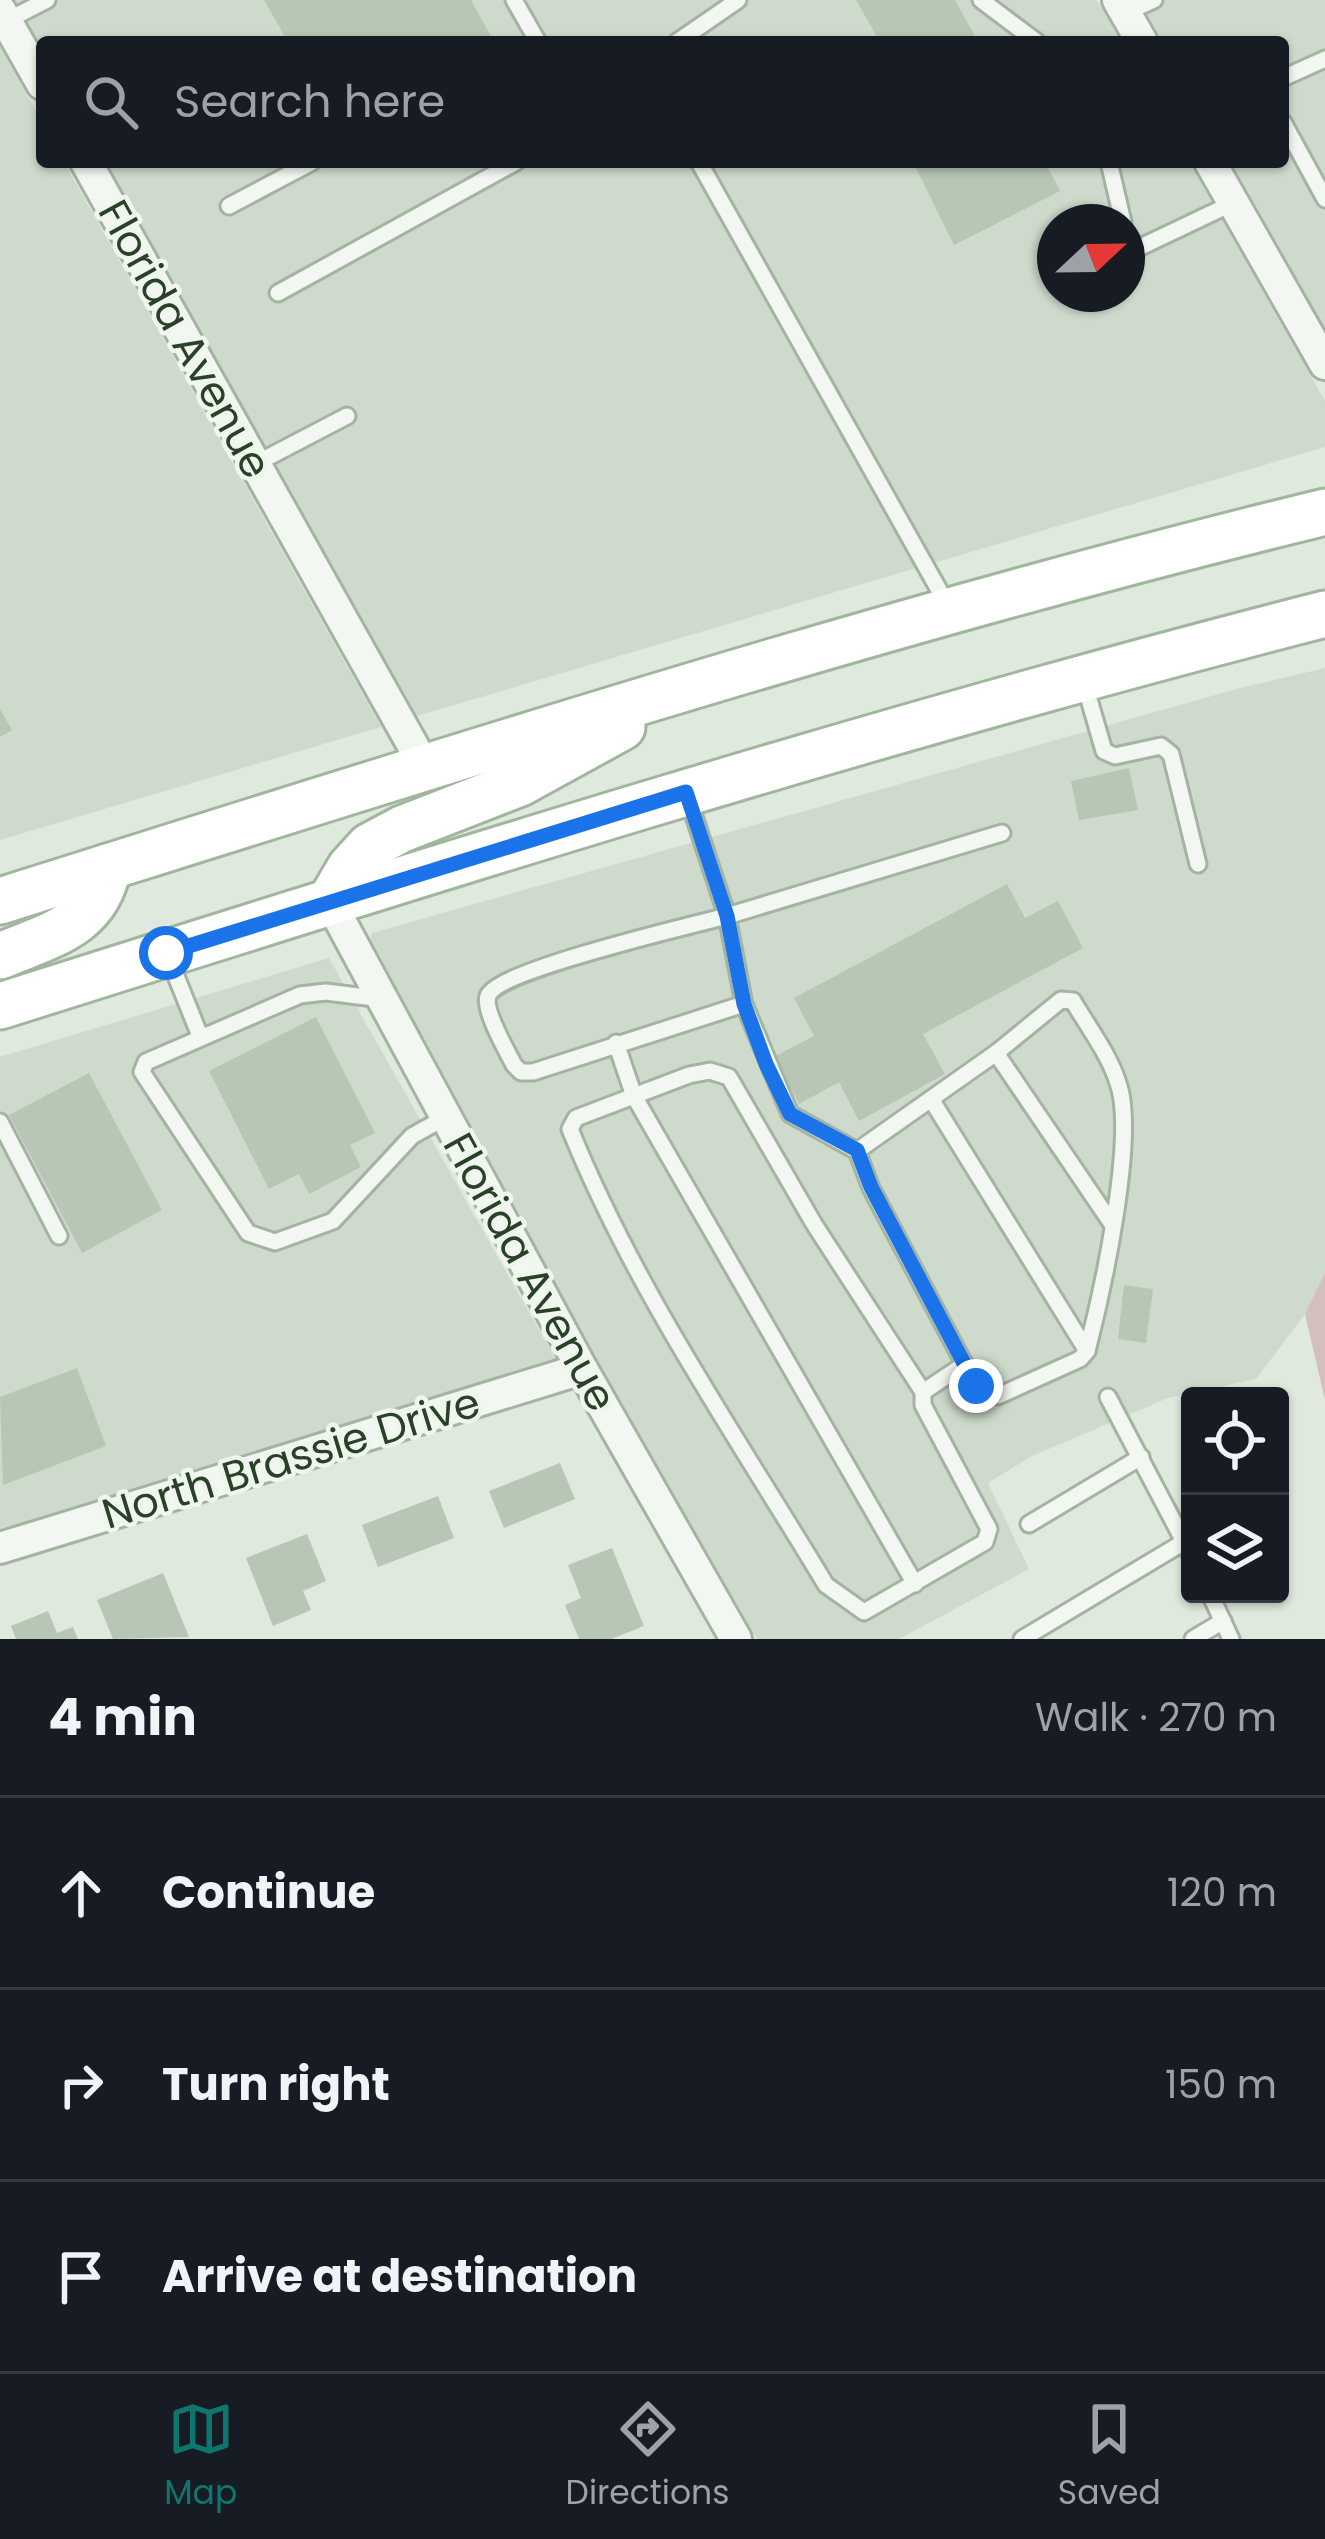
<!DOCTYPE html>
<html lang="en">
<head>
<meta charset="utf-8">
<style>
  body { margin:0; font-family:Poppins,sans-serif; background:#242831; color:#f1f3f6 }
  .controls { position:absolute; right:36px; bottom:36px; display:grid; overflow:hidden; border-radius:12px; box-shadow:0 3px 9px #0004 }
  .controls button { width:108px; height:108px; display:grid; place-items:center; padding:0; border:0; border-bottom:3px solid #363941; background:#171b24; color:#f1f3f6; font:60px sans-serif }
  .compass { position:absolute; left:1037px; top:204px; width:108px; height:108px; border-radius:50%; background:#171b24; box-shadow:0 3px 9px #0004; rotate:68deg }
  .stop { position:absolute; width:36px; height:36px; margin:-27px; border:9px solid #1a73e8; border-radius:50%; background:#fff }
  .stop.end { background:#1a73e8; border-color:#fff; box-shadow:0 3px 12px #0008 }
  .list { margin:0; padding:0; list-style:none }
  h2 { display:flex; justify-content:space-between; align-items:center; height:156px; margin:0; padding:0 48px; font-size:51px }
  h2 small { font-size:39px; font-weight:400; color:#9ea1a6 }
  .list li { display:grid; grid-template-columns:78px 1fr auto; gap:36px; align-items:center; box-sizing:border-box; height:192px; padding:0 48px; border-top:3px solid #363941 }
  .list b { display:block; font-size:45px; white-space:nowrap }
  .list em { font-size:39px; font-style:normal; color:#9ea1a6 }
  .icon { flex:none; width:66px; height:66px; fill:none; stroke:currentColor; stroke-width:2; stroke-linecap:round; stroke-linejoin:round }
  .map { position:relative; flex:none; width:1325px; height:1639px; overflow:hidden }
  .search { position:absolute; background:#171b24; box-shadow:0 3px 9px #0004; left:36px; right:36px; top:36px; height:132px; display:flex; align-items:center; gap:30px; box-sizing:border-box; padding:0 42px; border-radius:12px; color:#9ea1a6; font-size:45px }
  .sheet { height:732px; background:#171b24 }
  nav { display:flex; justify-content:space-around; align-items:center; box-sizing:border-box; height:168px; border-top:3px solid #363941; background:#171b24; font-size:33px; color:#9ea1a6 }
  nav a { display:grid; justify-items:center; gap:6px }
  nav .on { color:#0f766e }
  .map>svg:first-child { display:block }
  .built { fill:#cedbcc; fill-rule:evenodd }
  .green { fill:#d4bfbf }
  .building { fill:#b7c6b5 }
  .lines { fill:none; stroke-linecap:round; stroke-linejoin:round }
  .service-casing { stroke:#a5b3a3; stroke-width:21 }
  .minor-casing { stroke:#a5b3a3; stroke-width:36 }
  .primary-casing { stroke:#a0b69d; stroke-width:51 }
  .service { stroke:#f2f7f1; stroke-width:15 }
  .minor { stroke:#f2f7f1; stroke-width:30 }
  .primary { stroke:#fff; stroke-width:45 }
  .route { stroke:#1a73e8; stroke-width:15 }
  .labels { text-anchor:middle; dominant-baseline:central; stroke-width:9; stroke-linejoin:round; paint-order:stroke }
  .street-label { font-size:42px; fill:#294126; stroke:#eff6ee }
</style>
</head>
<body>
<div class="map">
<svg width="1325" height="1639" viewBox="0 0 1325 1639">
  <rect width="100%" height="100%" fill="#e0e9de"/>
  <g class="built">
    <polygon points="15,0 1097,0 1121,42 42,42 42,48"/>
    <polygon points="1139,0 1325,0 1325,328 1231,162 1283,162 1283,42 1163,42"/>
    <polygon points="0,47 42,122 42,162 64,162 381,727 0,840"/>
    <path d="M106,162H1189L1325,401V447L417,716ZM1055,222H1127V294H1055Z"/>
    <polygon points="1325,668 1325,1272 1305,1314 1256,1379 1168,1398 1030,1457 988,1483 1029,1569 899,1639 757,1639 598,1362 370,938 372,933 1240,688"/>
    <polygon points="329,958 556,1360 0,1531 0,1057"/>
  </g>
  <polygon class="green" points="1325,1272 1325,1400 1305,1314"/>
  <g class="building">
    <polygon points="264,0 471,0 492,38 485,42 288,42"/>
    <polygon points="856,0 955,0 978,42 880,42"/>
    <polygon points="913,162 1045,162 1060,191 954,245"/>
    <polygon points="0,709 12,730 0,737"/>
    <polygon points="1129,768 1138,810 1079,820 1071,781"/>
    <polygon points="1007,884 1025,918 1058,901 1083,948 923,1034 945,1074 859,1121 839,1082 799,1104 774,1057 814,1036 794,998"/>
    <polygon points="316,1017 375,1133 350,1145 361,1167 309,1194 299,1174 269,1189 209,1071"/>
    <polygon points="89,1073 162,1210 82,1253 9,1115"/>
    <polygon points="1124,1285 1153,1289 1146,1343 1118,1339"/>
    <polygon points="77,1368 106,1446 3,1485 0,1397"/>
    <polygon points="560,1463 575,1499 504,1528 489,1491"/>
    <polygon points="438,1496 454,1538 378,1567 362,1525"/>
    <polygon points="307,1534 326,1581 303,1591 311,1610 273,1626 246,1558"/>
    <polygon points="612,1548 644,1626 611,1639 579,1639 565,1605 581,1598 568,1565"/>
    <polygon points="163,1573 189,1637 113,1639 97,1600"/>
    <polygon points="48,1611 57,1633 73,1627 78,1639 16,1639 11,1626"/>
  </g>
  <g class="lines">
    <defs>
      <g id="service">
        <polyline points="514,0 538,42"/>
        <polyline points="981,0 1037,42"/>
        <polyline points="1125,13 1154,0"/>
        <polyline points="6,21 47,0"/>
        <polyline points="677,42 738,0"/>
        <polyline points="1283,78 1325,59"/>
        <polyline points="1283,122 1325,199"/>
        <polyline points="699,162 948,606"/>
        <polyline points="1109,162 1123,222"/>
        <polyline points="229,206 312,162"/>
        <polyline points="1127,239 1130,252 1233,203"/>
        <polyline points="278,293 516,162"/>
        <polyline points="255,464 347,416"/>
        <polyline points="1084,682 1104,751 1115,756 1161,746 1171,754 1198,864"/>
        <polyline points="687,795 727,916 1002,833"/>
        <polyline points="168,956 200,1036"/>
        <polyline points="382,999 326,992 300,995 146,1062 142,1072 248,1233 275,1242 333,1221 412,1136 446,1117"/>
        <path d="M744,1004L533,1072H521L514,1065C507,1051 483,1010 488,996C496,971 692,925 727,916L744,1004L790,1114L857,1151L996,1053L1061,1000L1073,1001C1088,1027 1109,1054 1118,1083C1137,1135 1102,1293 1087,1351L1080,1359L998,1396L976,1386L871,1188L857,1151"/>
        <polyline points="616,1043 634,1096 915,1584"/>
        <polyline points="996,1053 1112,1224"/>
        <polyline points="931,1099 1087,1351"/>
        <polyline points="0,1122 59,1236"/>
        <path d="M923,1392L814,1224L729,1077L710,1071L689,1075L576,1118L570,1129C635,1290 737,1437 826,1585L864,1612L985,1542L989,1529L923,1405V1392L965,1364"/>
        <polyline points="1108,1397 1190,1553"/>
        <polyline points="1029,1524 1141,1457"/>
        <polyline points="1210,1594 1231,1639"/>
        <polyline points="1022,1639 1184,1542"/>
        <polyline points="1193,1639 1223,1621"/>
      </g>
      <g id="minor">
        <polyline points="1118,0 1142,42"/>
        <polyline points="0,10 42,84"/>
        <polyline points="86,162 425,767"/>
        <polyline points="1210,162 1325,364"/>
        <polyline points="330,902 582,1369 736,1639"/>
        <polyline points="0,1548 582,1369"/>
      </g>
      <g id="primary">
        <path d="M0,901C439,763 878,621 1325,512"/>
        <polyline points="330,902 350,868 370,846 402,829 520,783 622,727"/>
        <path d="M0,956C50,935 97,926 108,867"/>
        <path d="M0,1006C439,867 879,728 1325,614"/>
      </g>
    </defs>
    <use href="#service" class="service-casing"/>
    <use href="#minor" class="minor-casing"/>
    <use href="#primary" class="primary-casing"/>
    <use href="#service" class="service"/>
    <use href="#minor" class="minor"/>
    <use href="#primary" class="primary"/>
  </g>
  <g class="lines">
    <polyline class="route" points="166,953 686,792 727,916 744,1004 766,1064 790,1114 857,1150 871,1187 976,1386"/>
  </g>
  <g class="labels">
    <g class="street-label">
      <text transform="translate(185 339) rotate(61)">Florida Avenue</text>
      <text transform="translate(530 1272) rotate(61)">Florida Avenue</text>
      <text transform="translate(291 1458) rotate(-17)">North Brassie Drive</text>
    </g>
  </g>
</svg>
<div class="controls">
<button><svg class="icon" aria-label="locate" viewBox="0 0 24 24"><circle cx="12" cy="12" r="6"/><path d="M12 2v4M12 18v4M2 12h4M18 12h4"/></svg></button>
<button><svg class="icon" aria-label="layers" viewBox="0 0 24 24"><path d="M12 4l9 5-9 5-9-5zM3 14l9 5 9-5"/></svg></button>
</div>
<svg class="compass" viewBox="-18 -18 36 36"><path d="M0-13l5 13h-10z" fill="#e53935"/><path d="M0 13l5-13h-10z" fill="#9ea1a6"/></svg>
<div class="stop" style="left:166px;top:953px"></div>
<div class="stop end" style="left:976px;top:1386px"></div>
<div class="search"><svg class="icon" aria-label="search" viewBox="0 0 24 24"><circle cx="10" cy="10" r="6"/><path d="M15 15l6 6"/></svg>Search here</div>
</div>
<section class="sheet">
<h2>4 min<small>Walk · 270 m</small></h2>
<ul class="list">
<li><svg class="icon" aria-label="ahead" viewBox="0 0 24 24"><path d="M12 20V5M6 11l6-6 6 6"/></svg><div><b>Continue</b></div><em>120 m</em></li>
<li><svg class="icon" aria-label="right" viewBox="0 0 24 24"><path d="M7 20v-9h11M14 6l5 5-5 5"/></svg><div><b>Turn right</b></div><em>150 m</em></li>
<li><svg class="icon" aria-label="arrive" viewBox="0 0 24 24"><path d="M6 21V4h12l-3 4 3 4H6"/></svg><div><b>Arrive at destination</b></div></li>
</ul>
</section>
<nav>
<a class="on"><svg class="icon" aria-label="map" viewBox="0 0 24 24"><path d="M3 6l6-2 6 2 6-2v14l-6 2-6-2-6 2zM9 4v14M15 6v14"/></svg>Map</a>
<a><svg class="icon" aria-label="directions" viewBox="0 0 24 24"><path d="M12 3l9 9-9 9-9-9zM9 14v-3h6M13 9l2 2-2 2"/></svg>Directions</a>
<a><svg class="icon" aria-label="saved" viewBox="0 0 24 24"><path d="M7 4h10v16l-5-4-5 4z"/></svg>Saved</a>
</nav>
</body>
</html>
